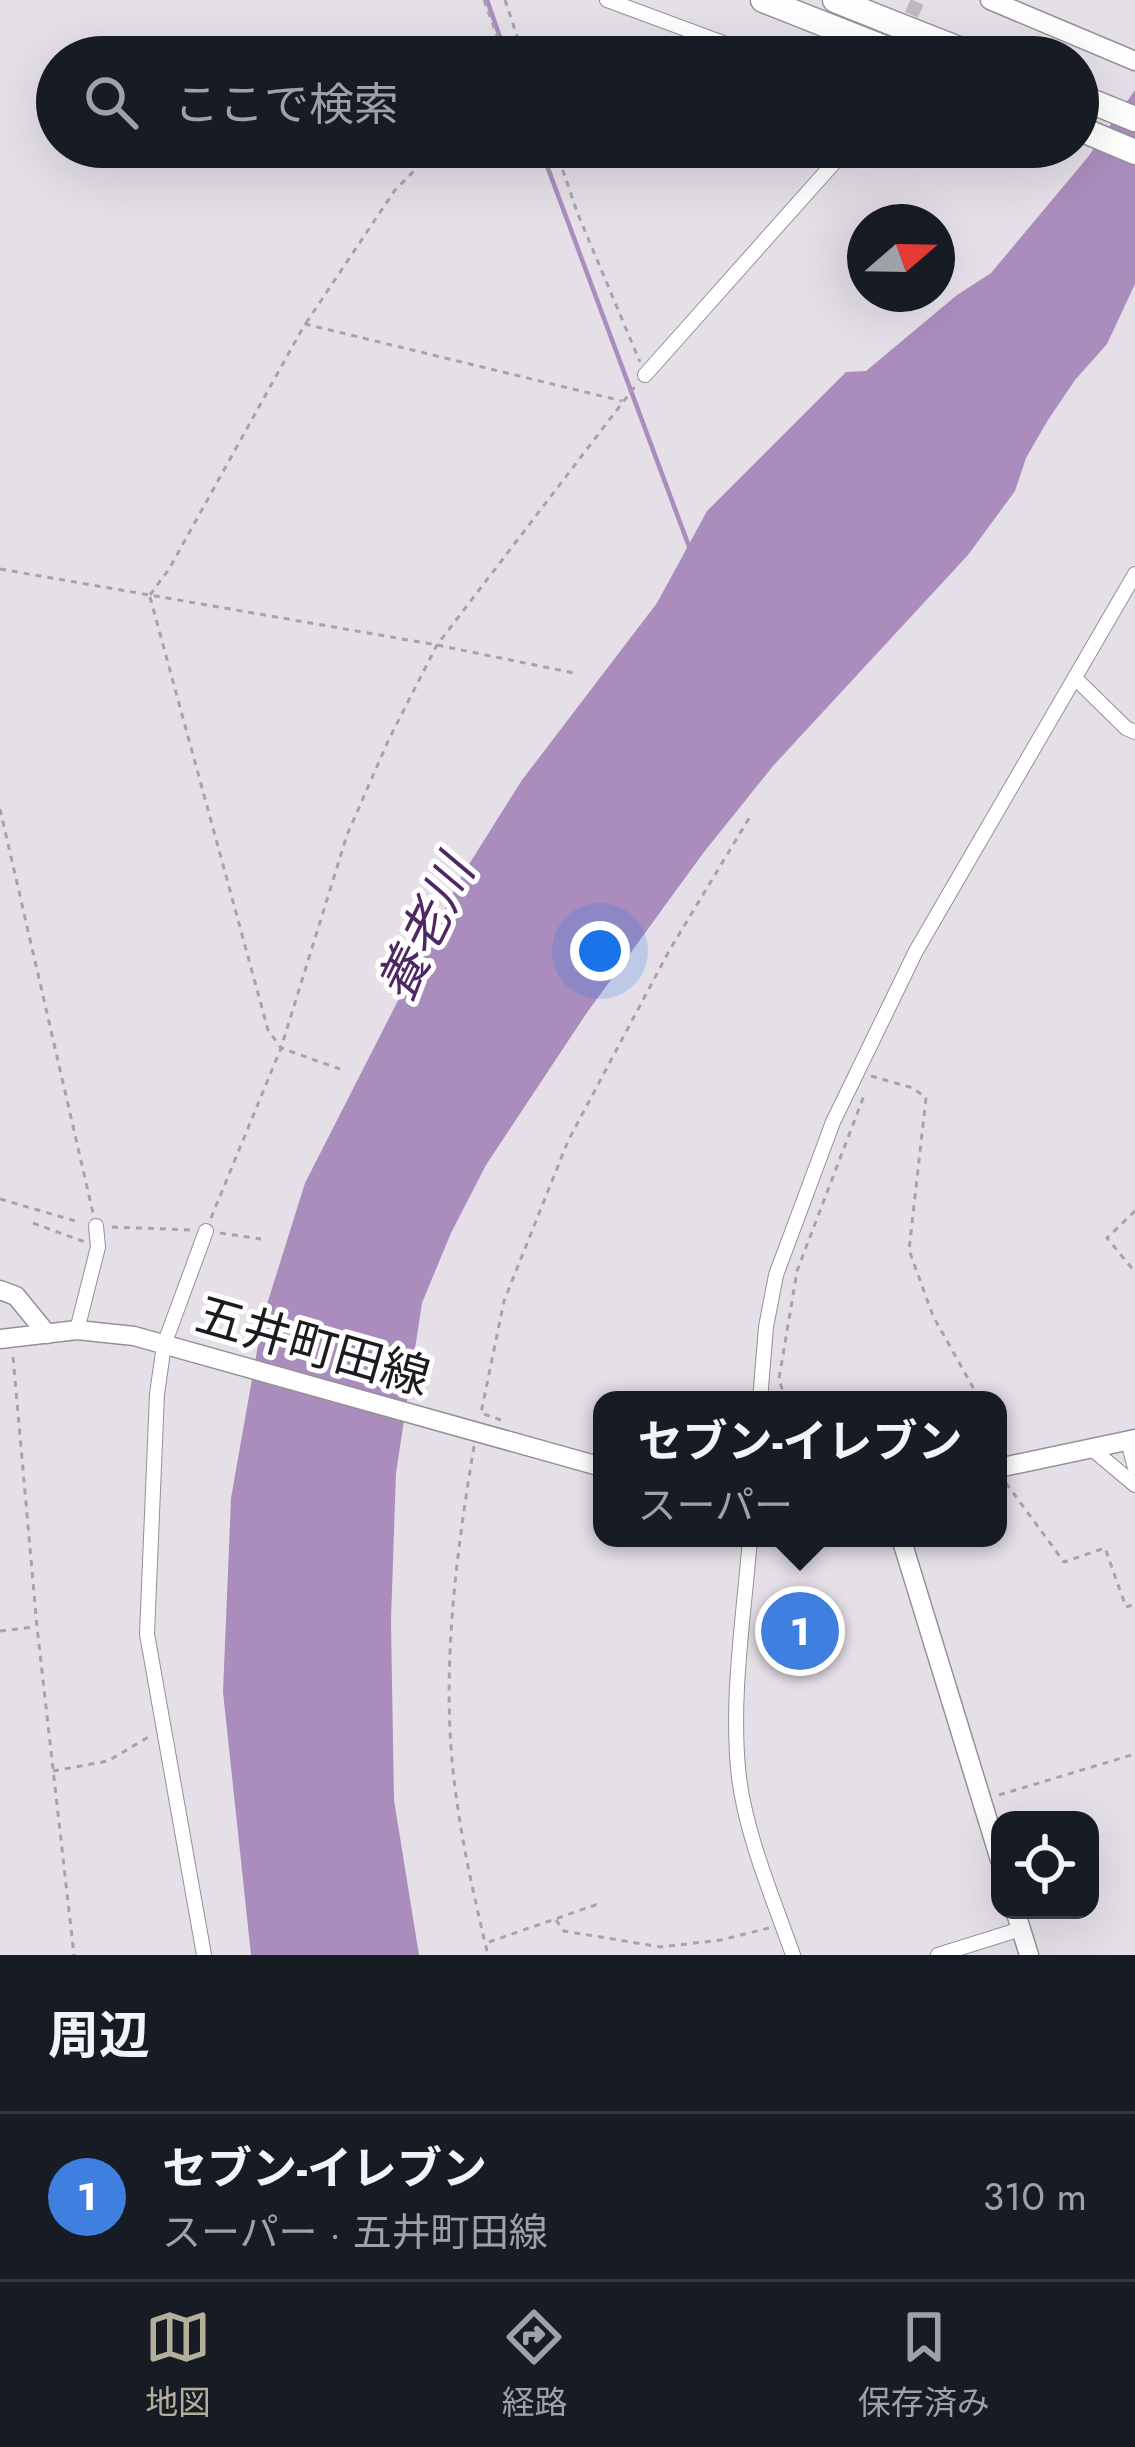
<!DOCTYPE html>
<html lang="ja">
<head>
<meta charset="utf-8">
<style>
  body { margin:0; font-family:Jost,"Noto Sans JP",sans-serif; background:#242831; color:#f1f3f6 }
  .controls { position:absolute; right:36px; bottom:36px; display:grid; overflow:hidden; border-radius:24px; box-shadow:0 12px 48px #0002 }
  .controls button { width:108px; height:108px; display:grid; place-items:center; padding:0; border:0; border-bottom:3px solid #363941; background:#171b24; color:#f1f3f6; font:60px sans-serif }
  .compass { position:absolute; left:847px; top:204px; width:108px; height:108px; border-radius:50%; background:#171b24; box-shadow:0 12px 48px #0002; rotate:70deg }
  .you { position:absolute; left:600px; top:951px; width:42px; height:42px; margin:-30px; border:9px solid #fff; border-radius:50%; background:#1a73e8; box-shadow:0 0 0 18px #1a73e833 }
  .badge { display:grid; place-items:center; width:78px; height:78px; border-radius:50%; background:#b2b09b; color:#fff; font-size:39px; font-weight:700 }
  .pin { position:absolute; translate:-50% -50%; border:6px solid #fff; box-shadow:0 3px 12px #0006 }
  .popup { position:absolute; left:593px; top:1391px; width:414px; height:156px; box-sizing:border-box; display:grid; place-content:center; border-radius:24px; background:#171b24; filter:drop-shadow(0 3px 9px #0005); font-size:39px; white-space:nowrap; color:#9ea1a6 }
  .popup b { font-size:45px; color:#f1f3f6 }
  .popup::after { content:''; position:absolute; left:50%; top:100%; margin-left:-24px; border:24px solid transparent; border-top-color:#171b24 }
  .list { margin:0; padding:0; list-style:none }
  h2 { display:flex; justify-content:space-between; align-items:center; height:156px; margin:0; padding:0 48px; font-size:51px }
  h2 small { font-size:39px; font-weight:400; color:#9ea1a6 }
  .list li { display:grid; grid-template-columns:78px 1fr auto; gap:36px; align-items:center; box-sizing:border-box; height:168px; padding:0 48px; border-top:3px solid #363941 }
  .list b { display:block; font-size:45px; white-space:nowrap }
  .list p { margin:0; font-size:39px; white-space:nowrap; color:#9ea1a6 }
  .list em { font-size:39px; font-style:normal; color:#9ea1a6 }
  .icon { flex:none; width:66px; height:66px; fill:none; stroke:currentColor; stroke-width:2; stroke-linecap:round; stroke-linejoin:round }
  .map { position:relative; flex:none; width:1135px; height:1955px; overflow:hidden }
  .search { position:absolute; background:#171b24; box-shadow:0 12px 48px #0002; left:36px; right:36px; top:36px; height:132px; display:flex; align-items:center; gap:30px; box-sizing:border-box; padding:0 42px; border-radius:66px; color:#9ea1a6; font-size:45px }
  .sheet { height:324px; background:#171b24 }
  nav { display:flex; justify-content:space-around; align-items:center; box-sizing:border-box; height:168px; border-top:3px solid #363941; background:#171b24; font-size:33px; color:#9ea1a6 }
  nav a { display:grid; justify-items:center; gap:6px }
  nav .on { color:#b2b09b }
  .map>svg:first-child { display:block }
  .water { fill:#ab8dbd }
  .lines { fill:none; stroke-linecap:round; stroke-linejoin:round }
  .stream { stroke:#ab8dbd; stroke-width:4.5 }
  .street-tunnel { stroke:#bdb9c0; stroke-width:14; stroke-dasharray:14 7; stroke-linecap:butt }
  .street-casing { stroke:#959098; stroke-width:16 }
  .secondary-casing { stroke:#959098; stroke-width:21 }
  .highway-casing { stroke:#959098; stroke-width:27 }
  .path { stroke:#a7a3a9; stroke-width:3; stroke-dasharray:6 6; stroke-linecap:butt }
  .street { stroke:#fff; stroke-width:14 }
  .secondary { stroke:#fff; stroke-width:18 }
  .highway { stroke:#fff; stroke-width:24 }
  .highway-bridge-casing { stroke:#959098; stroke-width:27; stroke-linecap:butt }
  .highway-bridge { stroke:#fff; stroke-width:24 }
  .labels { text-anchor:middle; dominant-baseline:central; stroke-width:10; stroke-linejoin:round; paint-order:stroke }
  .street-label { font-size:48px; fill:#1d1b1e; stroke:#fff }
  .water-label { font-size:51px; font-style:italic; fill:#4f2863; stroke:#fff }
</style>
</head>
<body>
<div class="map">
<svg width="1135" height="1955" viewBox="0 0 1135 1955">
  <rect width="100%" height="100%" fill="#e5e0e8"/>
  <polygon class="water" points="1135,90 1135,284 1107,344 1075,380 1048,420 1026,458 1015,491 968,555 773,766 704,852 586,1014 486,1165 451,1233 422,1303 396,1473 391,1620 394,1800 419,1955 251,1955 223,1692 231,1498 263,1317 305,1183 461,877 522,780 657,603 707,511 846,372 866,371 957,295 991,273 1088,157"/>
  <g class="lines">
    <g class="stream">
      <polyline points="487,0 507,57"/>
      <polyline points="540,147 690,549"/>
    </g>
    <polyline class="street-tunnel" points="903,34 918,0"/>
    <defs>
      <g id="street">
        <polyline points="607,0 761,57"/>
        <polyline points="645,375 848,147"/>
        <polyline points="1076,679 1126,728 1135,732"/>
        <polyline points="77,1330 98,1247 96,1226"/>
        <polyline points="760,1400 766,1327 776,1275 833,1122 916,951 1135,574"/>
        <polyline points="1128,1441 1135,1468"/>
        <polyline points="1092,1449 1135,1485"/>
        <path d="M750,1538C744,1617 730,1699 739,1778C747,1838 773,1898 793,1955"/>
        <polyline points="204,1955 147,1634 157,1394 164,1345 206,1231"/>
        <polyline points="938,1955 1021,1929"/>
      </g>
      <g id="secondary">
        <polyline points="990,0 1135,61"/>
        <polyline points="0,1290 16,1296 47,1334"/>
        <polyline points="0,1339 77,1330 134,1336 602,1467"/>
        <polyline points="998,1468 1135,1439"/>
        <polyline points="901,1538 1000,1860"/>
        <polyline points="1015,1910 1029,1955"/>
      </g>
      <g id="highway">
        <polyline points="763,0 877,45"/>
        <polyline points="835,0 890,22"/>
        <polyline points="1078,96 1135,119"/>
        <polyline points="1078,128 1135,152"/>
      </g>
    </defs>
    <use href="#street" class="street-casing"/>
    <use href="#secondary" class="secondary-casing"/>
    <use href="#highway" class="highway-casing"/>
    <g class="path">
      <polyline points="484,0 505,57"/>
      <polyline points="505,0 524,57"/>
      <polyline points="555,147 577,212 640,362"/>
      <polyline points="306,323 395,190 438,147"/>
      <polyline points="0,569 437,645 574,673"/>
      <polyline points="150,595 169,569 305,324 622,401"/>
      <polyline points="150,597 268,1030 281,1048 340,1069"/>
      <polyline points="0,809 93,1213"/>
      <polyline points="871,1076 913,1088 926,1098 909,1250 933,1316 980,1400"/>
      <polyline points="0,1199 79,1222"/>
      <polyline points="1135,1211 1107,1238 1135,1272"/>
      <polyline points="211,1218 281,1048 347,835 389,739 437,645 636,385"/>
      <polyline points="33,1223 85,1242"/>
      <polyline points="112,1227 192,1230"/>
      <polyline points="220,1233 261,1239"/>
      <polyline points="13,1357 37,1627 74,1955"/>
      <polyline points="825,1400 825,1397 783,1392 779,1379 797,1271 865,1093"/>
      <polyline points="501,1420 481,1413 504,1301 568,1141 669,951 751,815"/>
      <path d="M474,1446C455,1562 439,1684 457,1802C464,1853 476,1905 488,1955"/>
      <polyline points="1006,1483 1064,1562 1105,1548 1126,1607 1135,1604"/>
      <polyline points="0,1631 35,1627"/>
      <polyline points="53,1771 108,1761 150,1736"/>
      <polyline points="999,1795 1135,1754"/>
      <polyline points="556,1920 564,1931 661,1947 721,1940 769,1928"/>
      <polyline points="489,1942 601,1903"/>
    </g>
    <use href="#street" class="street"/>
    <use href="#secondary" class="secondary"/>
    <use href="#highway" class="highway"/>
    <defs>
      <g id="highway-bridge">
        <polyline points="890,22 979,57"/>
        <polyline points="877,45 906,57"/>
      </g>
    </defs>
    <use href="#highway-bridge" class="highway-bridge-casing"/>
    <use href="#highway-bridge" class="highway-bridge"/>
  </g>
  <g class="labels">
    <g class="street-label">
      <text transform="translate(313 1346) rotate(16)">五井町田線</text>
    </g>
    <g class="water-label">
      <text transform="translate(425 929) rotate(-64)">養老川</text>
    </g>
  </g>
</svg>
<div class="controls">
<button><svg class="icon" aria-label="locate" viewBox="0 0 24 24"><circle cx="12" cy="12" r="6"/><path d="M12 2v4M12 18v4M2 12h4M18 12h4"/></svg></button>
</div>
<svg class="compass" viewBox="-18 -18 36 36"><path d="M0-13l5 13h-10z" fill="#e53935"/><path d="M0 13l5-13h-10z" fill="#9ea1a6"/></svg>
<div class="you"></div>
<div class="pin badge" style="left:800px;top:1631px;background:#3f7fe0">1</div>
<div class="popup"><b>セブン-イレブン</b>スーパー</div>
<div class="search"><svg class="icon" aria-label="search" viewBox="0 0 24 24"><circle cx="10" cy="10" r="6"/><path d="M15 15l6 6"/></svg>ここで検索</div>
</div>
<section class="sheet">
<h2>周辺<small></small></h2>
<ul class="list">
<li><span class="badge" style="background:#3f7fe0">1</span><div><b>セブン-イレブン</b><p>スーパー · 五井町田線</p></div><em>310 m</em></li>
</ul>
</section>
<nav>
<a class="on"><svg class="icon" aria-label="map" viewBox="0 0 24 24"><path d="M3 6l6-2 6 2 6-2v14l-6 2-6-2-6 2zM9 4v14M15 6v14"/></svg>地図</a>
<a><svg class="icon" aria-label="directions" viewBox="0 0 24 24"><path d="M12 3l9 9-9 9-9-9zM9 14v-3h6M13 9l2 2-2 2"/></svg>経路</a>
<a><svg class="icon" aria-label="saved" viewBox="0 0 24 24"><path d="M7 4h10v16l-5-4-5 4z"/></svg>保存済み</a>
</nav>
</body>
</html>
